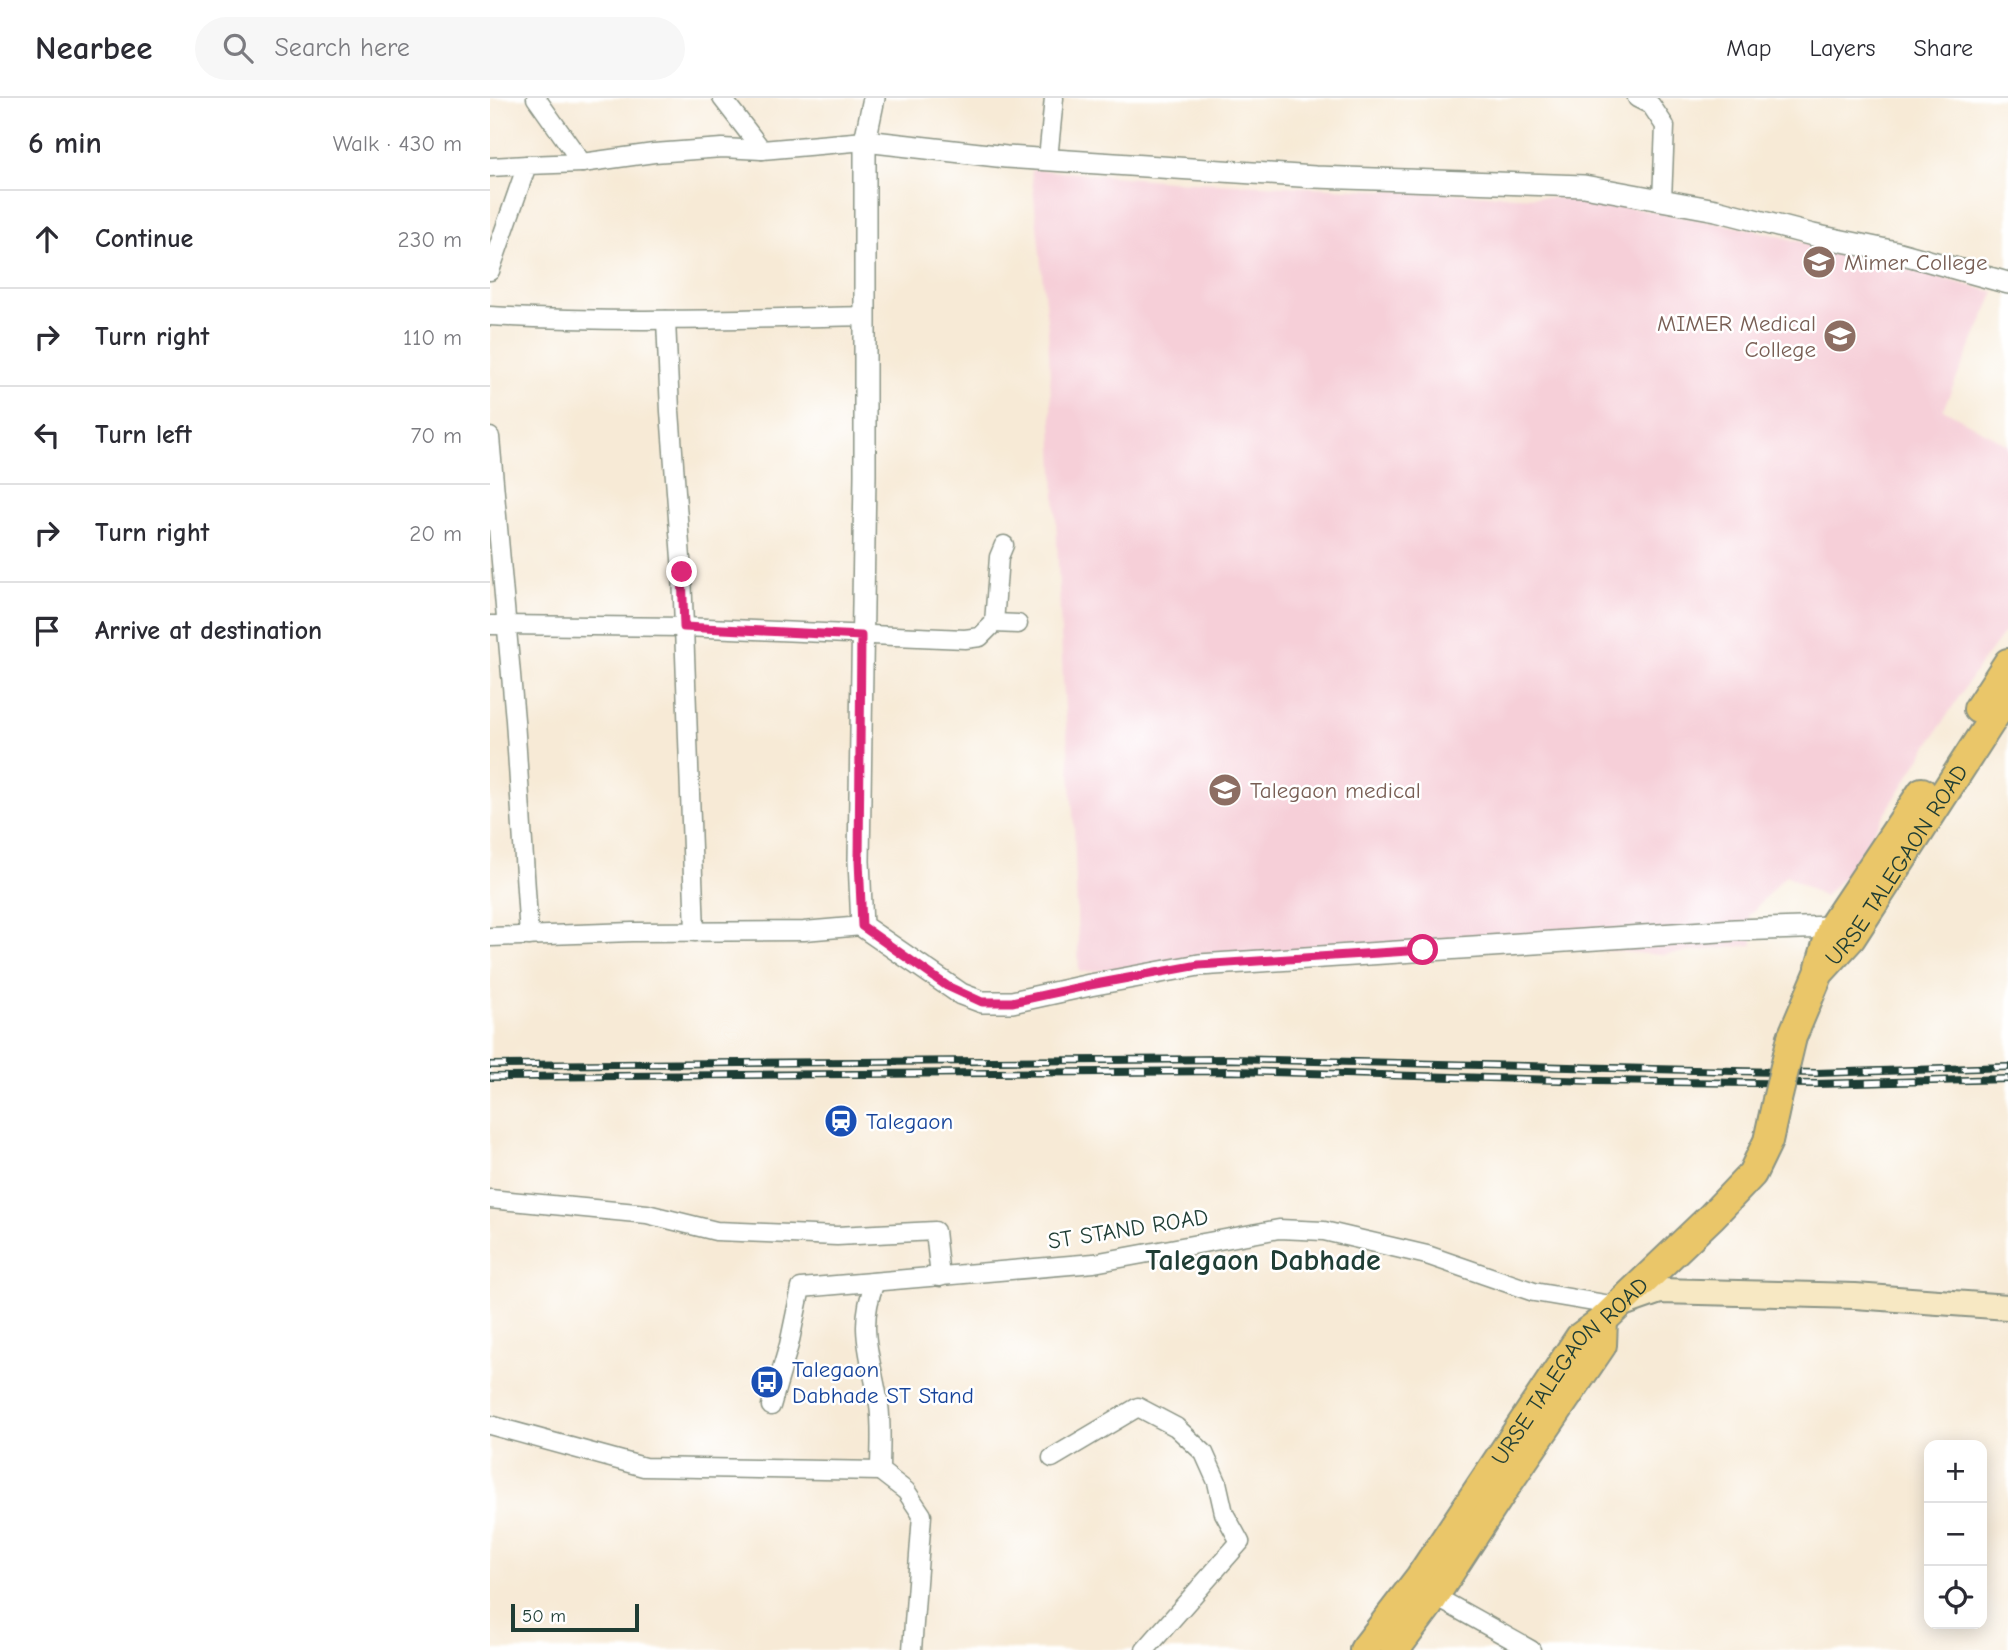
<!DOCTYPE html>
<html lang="en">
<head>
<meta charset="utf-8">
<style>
  body { margin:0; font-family:"Comic Neue",sans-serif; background:#f7f7f7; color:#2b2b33 }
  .controls { position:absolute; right:21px; bottom:21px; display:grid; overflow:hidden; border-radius:14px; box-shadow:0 4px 18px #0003 }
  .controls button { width:63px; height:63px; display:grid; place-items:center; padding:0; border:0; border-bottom:2px solid #e1e1e2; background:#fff; color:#2b2b33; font:35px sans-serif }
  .scale { position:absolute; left:21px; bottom:18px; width:128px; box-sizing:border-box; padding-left:7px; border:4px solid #1f3d34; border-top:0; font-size:19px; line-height:24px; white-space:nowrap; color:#1f3d34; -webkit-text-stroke:5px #fff; paint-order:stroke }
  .stop { position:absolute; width:21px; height:21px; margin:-16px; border:5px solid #db2777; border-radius:50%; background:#fff }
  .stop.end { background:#db2777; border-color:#fff; box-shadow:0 2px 7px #0008 }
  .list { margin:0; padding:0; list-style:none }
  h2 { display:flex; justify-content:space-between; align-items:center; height:91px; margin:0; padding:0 28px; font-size:30px }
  h2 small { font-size:23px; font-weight:400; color:#7c7c81 }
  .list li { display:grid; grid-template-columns:46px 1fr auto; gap:21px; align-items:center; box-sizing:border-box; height:98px; padding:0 28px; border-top:2px solid #e1e1e2 }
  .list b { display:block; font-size:26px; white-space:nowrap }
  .list em { font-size:23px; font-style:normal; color:#7c7c81 }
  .icon { flex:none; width:38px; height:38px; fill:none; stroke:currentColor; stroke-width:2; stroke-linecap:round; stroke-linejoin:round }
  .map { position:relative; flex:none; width:1518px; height:1552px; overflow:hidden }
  header { display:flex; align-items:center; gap:42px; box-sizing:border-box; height:98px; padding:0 35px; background:#fff; border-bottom:2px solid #e1e1e2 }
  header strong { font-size:33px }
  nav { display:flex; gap:38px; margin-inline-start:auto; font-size:24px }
  .search { width:490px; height:63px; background:#f7f7f7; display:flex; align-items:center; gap:18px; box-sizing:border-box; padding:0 24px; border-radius:38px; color:#7c7c81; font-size:26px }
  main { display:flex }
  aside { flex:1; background:#fff }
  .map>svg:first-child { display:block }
  .built { fill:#f6cfd8 }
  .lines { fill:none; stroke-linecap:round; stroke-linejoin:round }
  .minor-casing { stroke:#8b9485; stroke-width:21 }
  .tertiary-casing { stroke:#8b9485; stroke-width:24 }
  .secondary-casing { stroke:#8b9485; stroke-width:28 }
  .trunk-casing { stroke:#8b9485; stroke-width:32 }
  .minor { stroke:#fff; stroke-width:18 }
  .tertiary { stroke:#fff; stroke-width:21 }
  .secondary { stroke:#f7e8c3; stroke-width:24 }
  .trunk { stroke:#eac669; stroke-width:28 }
  .rail-casing { stroke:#1f3d34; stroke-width:8 }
  .rail { stroke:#fff; stroke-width:5; stroke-dasharray:16; stroke-linecap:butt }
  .trunk-bridge-casing { stroke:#8b9485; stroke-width:32; stroke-linecap:butt }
  .trunk-bridge { stroke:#eac669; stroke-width:28 }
  .route { stroke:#db2777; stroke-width:9 }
  .labels { text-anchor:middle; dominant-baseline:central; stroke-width:5; stroke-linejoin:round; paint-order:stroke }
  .education-label { font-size:23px; fill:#785e54; stroke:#fff; text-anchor:start }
  .street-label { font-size:23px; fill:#1f3d34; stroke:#fff }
  .transit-label { font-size:23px; fill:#164399; stroke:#fff; text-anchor:start }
  .district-label { font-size:30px; font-weight:bold; fill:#1f3d34; stroke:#fff }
</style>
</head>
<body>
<header>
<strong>Nearbee</strong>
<div class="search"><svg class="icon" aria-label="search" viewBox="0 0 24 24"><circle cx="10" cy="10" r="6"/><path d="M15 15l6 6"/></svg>Search here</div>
<nav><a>Map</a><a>Layers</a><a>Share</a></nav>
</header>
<main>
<aside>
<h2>6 min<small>Walk · 430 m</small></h2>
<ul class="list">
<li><svg class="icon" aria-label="ahead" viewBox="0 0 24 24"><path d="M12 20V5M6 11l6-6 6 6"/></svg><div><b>Continue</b></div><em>230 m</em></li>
<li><svg class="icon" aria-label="right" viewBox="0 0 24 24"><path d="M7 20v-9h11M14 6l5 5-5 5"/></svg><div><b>Turn right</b></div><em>110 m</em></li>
<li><svg class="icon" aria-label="left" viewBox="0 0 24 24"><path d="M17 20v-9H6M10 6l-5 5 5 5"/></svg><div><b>Turn left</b></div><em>70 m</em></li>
<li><svg class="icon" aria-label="right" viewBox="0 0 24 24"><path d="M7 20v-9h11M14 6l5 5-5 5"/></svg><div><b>Turn right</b></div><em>20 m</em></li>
<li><svg class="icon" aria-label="arrive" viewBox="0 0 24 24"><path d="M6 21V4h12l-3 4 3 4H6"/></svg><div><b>Arrive at destination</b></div></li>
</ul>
</aside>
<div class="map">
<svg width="1518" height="1552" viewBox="0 0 1518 1552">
  <rect width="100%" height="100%" fill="#fff"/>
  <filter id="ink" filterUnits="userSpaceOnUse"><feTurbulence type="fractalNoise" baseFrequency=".0143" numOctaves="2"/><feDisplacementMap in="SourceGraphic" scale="14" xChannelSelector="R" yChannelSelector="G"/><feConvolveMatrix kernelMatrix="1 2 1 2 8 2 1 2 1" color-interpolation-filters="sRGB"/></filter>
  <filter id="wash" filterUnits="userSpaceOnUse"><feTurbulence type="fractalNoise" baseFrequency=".00686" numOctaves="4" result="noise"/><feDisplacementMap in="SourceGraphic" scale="28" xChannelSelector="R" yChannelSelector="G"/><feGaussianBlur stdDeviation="1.57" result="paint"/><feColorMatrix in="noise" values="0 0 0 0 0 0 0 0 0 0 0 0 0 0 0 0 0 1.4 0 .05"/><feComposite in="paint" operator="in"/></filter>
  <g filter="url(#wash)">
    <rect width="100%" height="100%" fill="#f7ead6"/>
    <polygon class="built" points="541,71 681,83 1093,101 1265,132 1505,194 1453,311 1518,347 1518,529 1484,575 1358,774 1334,799 1296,777 1259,817 1263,847 1172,857 1063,848 728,863 589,874 584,728 573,584 558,232"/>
  </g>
  <g filter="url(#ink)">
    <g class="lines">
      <defs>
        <g id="minor">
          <polyline points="46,0 92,65"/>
          <polyline points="232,0 272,52"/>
          <polyline points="1147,0 1161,7 1175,28 1172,102"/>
          <polyline points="558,61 564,0"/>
          <polyline points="0,69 37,67"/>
          <polyline points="0,173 37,67 92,65 164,55 232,50 272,52 375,43"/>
          <path d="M0,218C125,225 250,221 376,218"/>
          <polyline points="176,222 180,313 192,474 205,834"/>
          <polyline points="0,339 25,622 39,838"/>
          <polyline points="504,525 528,526"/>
          <polyline points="0,527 194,529 475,541 490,539 504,525 509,459 514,447"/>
          <polyline points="0,839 142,834 314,833 372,828"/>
          <polyline points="0,1101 157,1116 226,1133 347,1138 445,1133 450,1179"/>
          <path d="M385,1184C366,1231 382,1261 389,1307C392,1329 390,1351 390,1373L416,1393L432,1417L422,1552"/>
          <polyline points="281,1308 299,1247 311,1190 604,1165 789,1131 834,1133 937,1157 1044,1194 1127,1208"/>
          <polyline points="0,1327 154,1369 390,1373"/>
          <polyline points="562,1360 648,1309 686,1329 714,1355 727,1384 734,1415 750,1444 655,1552"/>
          <polyline points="937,1494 1041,1552"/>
        </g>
        <g id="tertiary">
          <polyline points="384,0 375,43 375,377 369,763 372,828 471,896 492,904 522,904 600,887 709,867 1245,832 1342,829"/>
          <polyline points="375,43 516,59 825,79 1094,88 1226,112 1323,137 1406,154 1518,185"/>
        </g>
        <polyline id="secondary" points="1130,1207 1170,1193 1365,1198 1518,1209"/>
        <g id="trunk">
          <polyline points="1488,611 1518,565"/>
          <polyline points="1330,869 1342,829 1432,694"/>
          <path id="s1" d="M1302,939L1329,875L1361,840L1518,597"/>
          <path id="s2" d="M874,1552L930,1479L1090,1239L1113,1222L1222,1118L1262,1076L1278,1043L1287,1002"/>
          <polyline points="905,1552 938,1508 1018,1385 1112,1247 1113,1222"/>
        </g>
      </defs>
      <use href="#minor" class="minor-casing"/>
      <use href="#tertiary" class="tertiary-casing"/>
      <use href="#secondary" class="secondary-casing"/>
      <use href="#trunk" class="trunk-casing"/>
      <use href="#minor" class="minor"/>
      <use href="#tertiary" class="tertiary"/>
      <use href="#secondary" class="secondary"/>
      <use href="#trunk" class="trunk"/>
      <defs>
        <g id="rail">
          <polyline points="0,967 741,961 1326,975 1518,969"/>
          <polyline points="0,979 742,973 1105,983 1326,986 1518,981"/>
        </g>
      </defs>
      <use href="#rail" class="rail-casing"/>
      <use href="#rail" class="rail"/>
      <defs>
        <polyline id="trunk-bridge" points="1287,1002 1302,939"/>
      </defs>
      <use href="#trunk-bridge" class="trunk-bridge-casing"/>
      <use href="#trunk-bridge" class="trunk-bridge"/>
    </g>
  </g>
  <g class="lines" filter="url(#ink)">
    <polyline class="route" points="192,474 194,529 371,538 369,763 372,828 457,888 492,904 522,904 600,887 709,867 933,852"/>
  </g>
  <defs>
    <symbol id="university-disc" viewBox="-11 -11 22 22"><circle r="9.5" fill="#8d6e63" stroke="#fff"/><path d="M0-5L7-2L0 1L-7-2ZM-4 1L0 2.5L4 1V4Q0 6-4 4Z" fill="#fff"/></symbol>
    <symbol id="station-disc" viewBox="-11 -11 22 22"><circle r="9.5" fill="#1a4fb4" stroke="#fff"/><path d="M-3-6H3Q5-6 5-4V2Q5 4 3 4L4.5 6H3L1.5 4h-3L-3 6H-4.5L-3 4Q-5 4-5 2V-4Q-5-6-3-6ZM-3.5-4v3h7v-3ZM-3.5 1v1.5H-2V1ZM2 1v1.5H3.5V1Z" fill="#fff"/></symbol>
    <symbol id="bus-disc" viewBox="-11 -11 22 22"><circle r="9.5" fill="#1a4fb4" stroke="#fff"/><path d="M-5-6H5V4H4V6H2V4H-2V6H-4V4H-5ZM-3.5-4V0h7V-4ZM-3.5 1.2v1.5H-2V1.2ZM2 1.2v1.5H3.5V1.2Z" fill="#fff"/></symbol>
  </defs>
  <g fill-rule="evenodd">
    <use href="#university-disc" x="1310" y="145" width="38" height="38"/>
    <use href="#university-disc" x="1331" y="219" width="38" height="38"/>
    <use href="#university-disc" x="716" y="673" width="38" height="38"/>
    <use href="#station-disc" x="332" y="1004" width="38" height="38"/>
    <use href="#bus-disc" x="258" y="1265" width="38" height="38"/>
  </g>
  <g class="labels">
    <g class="education-label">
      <text x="1354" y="164">Mimer College</text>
      <text x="1326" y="225" text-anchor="end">MIMER Medical<tspan x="1326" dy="26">College</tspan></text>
      <text x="760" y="692">Talegaon medical</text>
    </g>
    <g class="street-label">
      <text stroke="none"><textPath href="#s1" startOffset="203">URSE TALEGAON ROAD</textPath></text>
      <text transform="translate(638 1131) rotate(-9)">ST STAND ROAD</text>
      <text stroke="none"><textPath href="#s2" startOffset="348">URSE TALEGAON ROAD</textPath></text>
    </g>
    <g class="transit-label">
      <text x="376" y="1023">Talegaon</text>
      <text x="302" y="1271">Talegaon<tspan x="302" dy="26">Dabhade ST Stand</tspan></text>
    </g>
    <g class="district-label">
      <text x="773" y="1162">Talegaon Dabhade</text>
    </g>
  </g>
</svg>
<div class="controls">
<button>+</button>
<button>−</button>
<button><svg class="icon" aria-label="locate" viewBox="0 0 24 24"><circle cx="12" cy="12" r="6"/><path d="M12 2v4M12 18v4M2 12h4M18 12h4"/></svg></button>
</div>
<div class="scale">50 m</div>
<div class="stop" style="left:933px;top:852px"></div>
<div class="stop end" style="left:192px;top:474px"></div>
</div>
</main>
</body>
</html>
